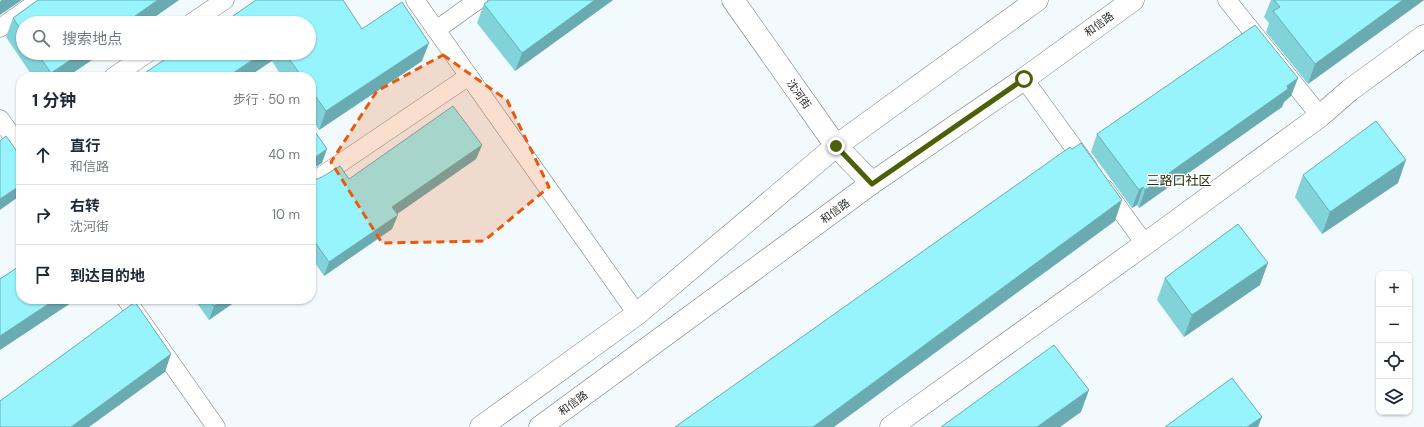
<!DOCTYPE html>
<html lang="zh">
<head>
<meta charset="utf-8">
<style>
  body { margin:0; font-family:"DM Sans","Noto Sans SC",sans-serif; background:#f6f6f7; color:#1f2937 }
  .controls { position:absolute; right:12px; bottom:12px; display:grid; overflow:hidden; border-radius:8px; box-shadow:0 1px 3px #0004 }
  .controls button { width:36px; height:36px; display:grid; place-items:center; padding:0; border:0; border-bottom:1px solid #e0e1e3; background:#fff; color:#1f2937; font:20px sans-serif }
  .stop { position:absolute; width:12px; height:12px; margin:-9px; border:3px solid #4c6008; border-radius:50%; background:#fff }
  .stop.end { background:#4c6008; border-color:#fff; box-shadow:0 1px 4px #0008 }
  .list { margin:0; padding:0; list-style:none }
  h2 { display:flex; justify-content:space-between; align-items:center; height:52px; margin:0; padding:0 16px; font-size:17px }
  h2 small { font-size:13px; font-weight:400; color:#747a83 }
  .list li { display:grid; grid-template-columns:26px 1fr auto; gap:12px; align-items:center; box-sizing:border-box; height:60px; padding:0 16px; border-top:1px solid #e0e1e3 }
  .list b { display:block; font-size:15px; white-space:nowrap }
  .list p { margin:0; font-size:13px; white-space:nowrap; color:#747a83 }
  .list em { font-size:13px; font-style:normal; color:#747a83 }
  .icon { flex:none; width:22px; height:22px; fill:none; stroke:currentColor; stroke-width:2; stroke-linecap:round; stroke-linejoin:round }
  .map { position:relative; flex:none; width:1424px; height:427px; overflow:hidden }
  .search { position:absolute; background:#fff; box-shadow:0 1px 3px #0004; left:16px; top:16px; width:300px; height:44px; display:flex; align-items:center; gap:10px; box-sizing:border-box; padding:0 14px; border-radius:22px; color:#747a83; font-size:15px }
  .panel { position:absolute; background:#fff; box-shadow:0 1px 3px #0004; left:16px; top:72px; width:300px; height:232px; border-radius:16px }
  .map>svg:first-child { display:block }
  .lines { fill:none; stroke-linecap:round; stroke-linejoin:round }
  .lane-casing { stroke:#6f7679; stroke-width:19 }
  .street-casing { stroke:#6f7679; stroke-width:23 }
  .secondary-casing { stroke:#6f7679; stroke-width:23 }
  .lane { stroke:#fff; stroke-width:18 }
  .street { stroke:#fff; stroke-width:22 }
  .secondary { stroke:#fff; stroke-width:22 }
  .wall { fill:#82d2da }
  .shaded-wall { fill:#6aabb1 }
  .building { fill:#97f4fd; stroke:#6aabb1 }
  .route { stroke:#4c6008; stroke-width:5 }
  .marked { fill:#e8590c; fill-opacity:0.2; stroke:#e8590c; stroke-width:3; stroke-dasharray:8 5; stroke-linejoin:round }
  .labels { text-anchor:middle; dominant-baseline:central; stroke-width:3; stroke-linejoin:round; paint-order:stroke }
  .street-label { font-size:11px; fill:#2a2d2e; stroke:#fff }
  .quarter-label { font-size:13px; fill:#242e07; stroke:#fff }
</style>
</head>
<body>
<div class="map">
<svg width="1424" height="427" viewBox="0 0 1424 427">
  <rect width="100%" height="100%" fill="#f3fafe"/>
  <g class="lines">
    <defs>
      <g id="lane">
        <polyline points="415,0 637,314"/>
        <polyline points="1227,0 1320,116"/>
        <polyline points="191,23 225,0"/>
        <polyline points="0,28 40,0"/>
        <polyline points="436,30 478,0"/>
        <polyline points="113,77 148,53"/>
        <polyline points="1024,79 1088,167"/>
        <polyline points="0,119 21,149"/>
        <polyline points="311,183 469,76"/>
        <polyline points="1105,189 1145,244"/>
        <polyline points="126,299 216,427"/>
      </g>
      <polyline id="street" points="891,427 1145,244 1320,116 1350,90 1424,36"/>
      <g id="secondary">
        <polyline points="733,0 836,146 872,183"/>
        <polyline points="481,427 637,314 836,146 1037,0"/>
        <polyline points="540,427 872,183 1024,79 1133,0"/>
      </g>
    </defs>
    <use href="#lane" class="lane-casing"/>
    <use href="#street" class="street-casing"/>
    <use href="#secondary" class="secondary-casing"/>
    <use href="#lane" class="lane"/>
    <use href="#street" class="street"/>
    <use href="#secondary" class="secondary"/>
  </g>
  <g class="wall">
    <polygon points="38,0 179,0 146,23 23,23 23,53 102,53 67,77 33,77 6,37 13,18"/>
    <polygon points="613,0 515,71 477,23 484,4"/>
    <polygon points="1271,0 1424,0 1308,84 1266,32 1269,23 1264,17"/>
    <polygon points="362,29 422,61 319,130 311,118 311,77 282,77 272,61 174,53 309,53"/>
    <polygon points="1298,78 1291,96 1284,102 1282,107 1139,208 1137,205 1132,208 1091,152 1097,134"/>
    <polygon points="482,145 476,159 397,214 392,229 324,276 311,257 311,178 317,179 349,179"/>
    <polygon points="1303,175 1398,183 1322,234 1295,197"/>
    <polygon points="1165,278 1260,285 1184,337 1157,300"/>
    <polygon points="194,299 239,299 209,320"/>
  </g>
  <g class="shaded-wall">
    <polygon points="1,0 22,0 0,15 0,2"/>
    <polygon points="158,0 179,0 146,23 125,23"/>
    <polygon points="595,0 613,0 515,71 522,53"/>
    <polygon points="1403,0 1424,0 1308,84 1315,64"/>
    <polygon points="429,43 422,61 319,130 326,111"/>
    <polygon points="81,53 102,53 67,77 50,77 51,73"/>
    <polygon points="263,53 275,53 272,61 248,77 227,77"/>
    <polygon points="1298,78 1291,96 1284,102 1282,107 1139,208 1145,190"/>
    <polygon points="482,145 476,159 387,221 392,207"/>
    <polygon points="327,149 322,163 311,170 311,160"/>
    <polygon points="1406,160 1398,183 1322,234 1330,212"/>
    <polygon points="21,185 21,195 0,210 0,199"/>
    <polygon points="1143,187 1137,205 1132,208 1139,190"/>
    <polygon points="1122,200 1115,221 834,427 813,427"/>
    <polygon points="398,215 392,229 324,276 329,262"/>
    <polygon points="1268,263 1260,285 1184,337 1192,315"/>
    <polygon points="56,299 77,299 0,350 0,336"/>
    <polygon points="223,299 239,299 209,320 214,306"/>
    <polygon points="171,354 165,372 89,427 71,427"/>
    <polygon points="1089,390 1081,412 1060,427 1037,427"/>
    <polygon points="1262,417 1258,427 1247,427"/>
  </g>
  <g class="building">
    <polygon points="38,0 158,0 125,23 23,23 23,33 13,18"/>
    <polygon points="256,0 343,0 362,29 402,2 429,43 326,111 311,90 311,77 302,77 285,53 309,53 309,23 223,23"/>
    <polygon points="490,0 595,0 522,53 484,4"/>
    <polygon points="1274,0 1403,0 1315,64 1273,11 1280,7"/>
    <polygon points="1255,25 1298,78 1287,86 1288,89 1145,190 1143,187 1139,190 1097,134"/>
    <polygon points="37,53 81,53 51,73"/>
    <polygon points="174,53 263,53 227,77 139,77"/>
    <polygon points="453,106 482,145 392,207 398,215 329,262 312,238 311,238 311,178 317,179 322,177 340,166 349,179"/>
    <polygon points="1376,121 1406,160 1330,212 1303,175"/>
    <polygon points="311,126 327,149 311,160"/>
    <polygon points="6,136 21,157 21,185 0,199 0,141"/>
    <polygon points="1081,143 1122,200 813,427 675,427 1070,147 1072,149"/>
    <polygon points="1238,224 1268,263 1192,315 1165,278"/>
    <polygon points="21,265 21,299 56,299 0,336 0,279"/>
    <polygon points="209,299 223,299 214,306"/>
    <polygon points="135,302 171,354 71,427 0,427 0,401"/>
    <polygon points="1054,345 1089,390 1037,427 941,427"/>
    <polygon points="1232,378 1262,417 1247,427 1165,427"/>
  </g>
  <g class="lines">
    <polyline class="route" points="836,146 872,184 1024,79"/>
  </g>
  <path class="marked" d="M443,55L507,100L549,187L484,241L382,243L331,162L377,91Z"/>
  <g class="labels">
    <g class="street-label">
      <text transform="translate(1099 24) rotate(-36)">和信路</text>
      <text transform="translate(799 94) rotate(55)">沈河街</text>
      <text transform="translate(835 211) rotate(-36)">和信路</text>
      <text transform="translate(573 403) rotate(-36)">和信路</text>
    </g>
    <g class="quarter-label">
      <text x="1179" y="180">三路口社区</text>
    </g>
  </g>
</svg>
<div class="controls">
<button>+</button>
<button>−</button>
<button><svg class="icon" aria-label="locate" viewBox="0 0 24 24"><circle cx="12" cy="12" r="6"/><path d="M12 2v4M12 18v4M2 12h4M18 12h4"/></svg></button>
<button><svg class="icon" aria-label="layers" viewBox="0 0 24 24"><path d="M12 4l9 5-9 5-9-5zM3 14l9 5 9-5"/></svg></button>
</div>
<div class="stop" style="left:1024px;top:79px"></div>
<div class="stop end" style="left:836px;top:146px"></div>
<div class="search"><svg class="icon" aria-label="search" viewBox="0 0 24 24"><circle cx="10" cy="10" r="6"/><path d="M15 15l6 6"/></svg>搜索地点</div>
<section class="panel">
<h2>1 分钟<small>步行 · 50 m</small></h2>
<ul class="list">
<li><svg class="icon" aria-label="ahead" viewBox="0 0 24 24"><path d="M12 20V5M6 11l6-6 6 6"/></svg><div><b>直行</b><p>和信路</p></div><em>40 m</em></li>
<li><svg class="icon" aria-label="right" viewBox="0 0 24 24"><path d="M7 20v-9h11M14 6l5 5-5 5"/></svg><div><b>右转</b><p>沈河街</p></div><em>10 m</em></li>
<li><svg class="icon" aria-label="arrive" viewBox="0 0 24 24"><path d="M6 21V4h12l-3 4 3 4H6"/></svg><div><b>到达目的地</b></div></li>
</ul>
</section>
</div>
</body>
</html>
